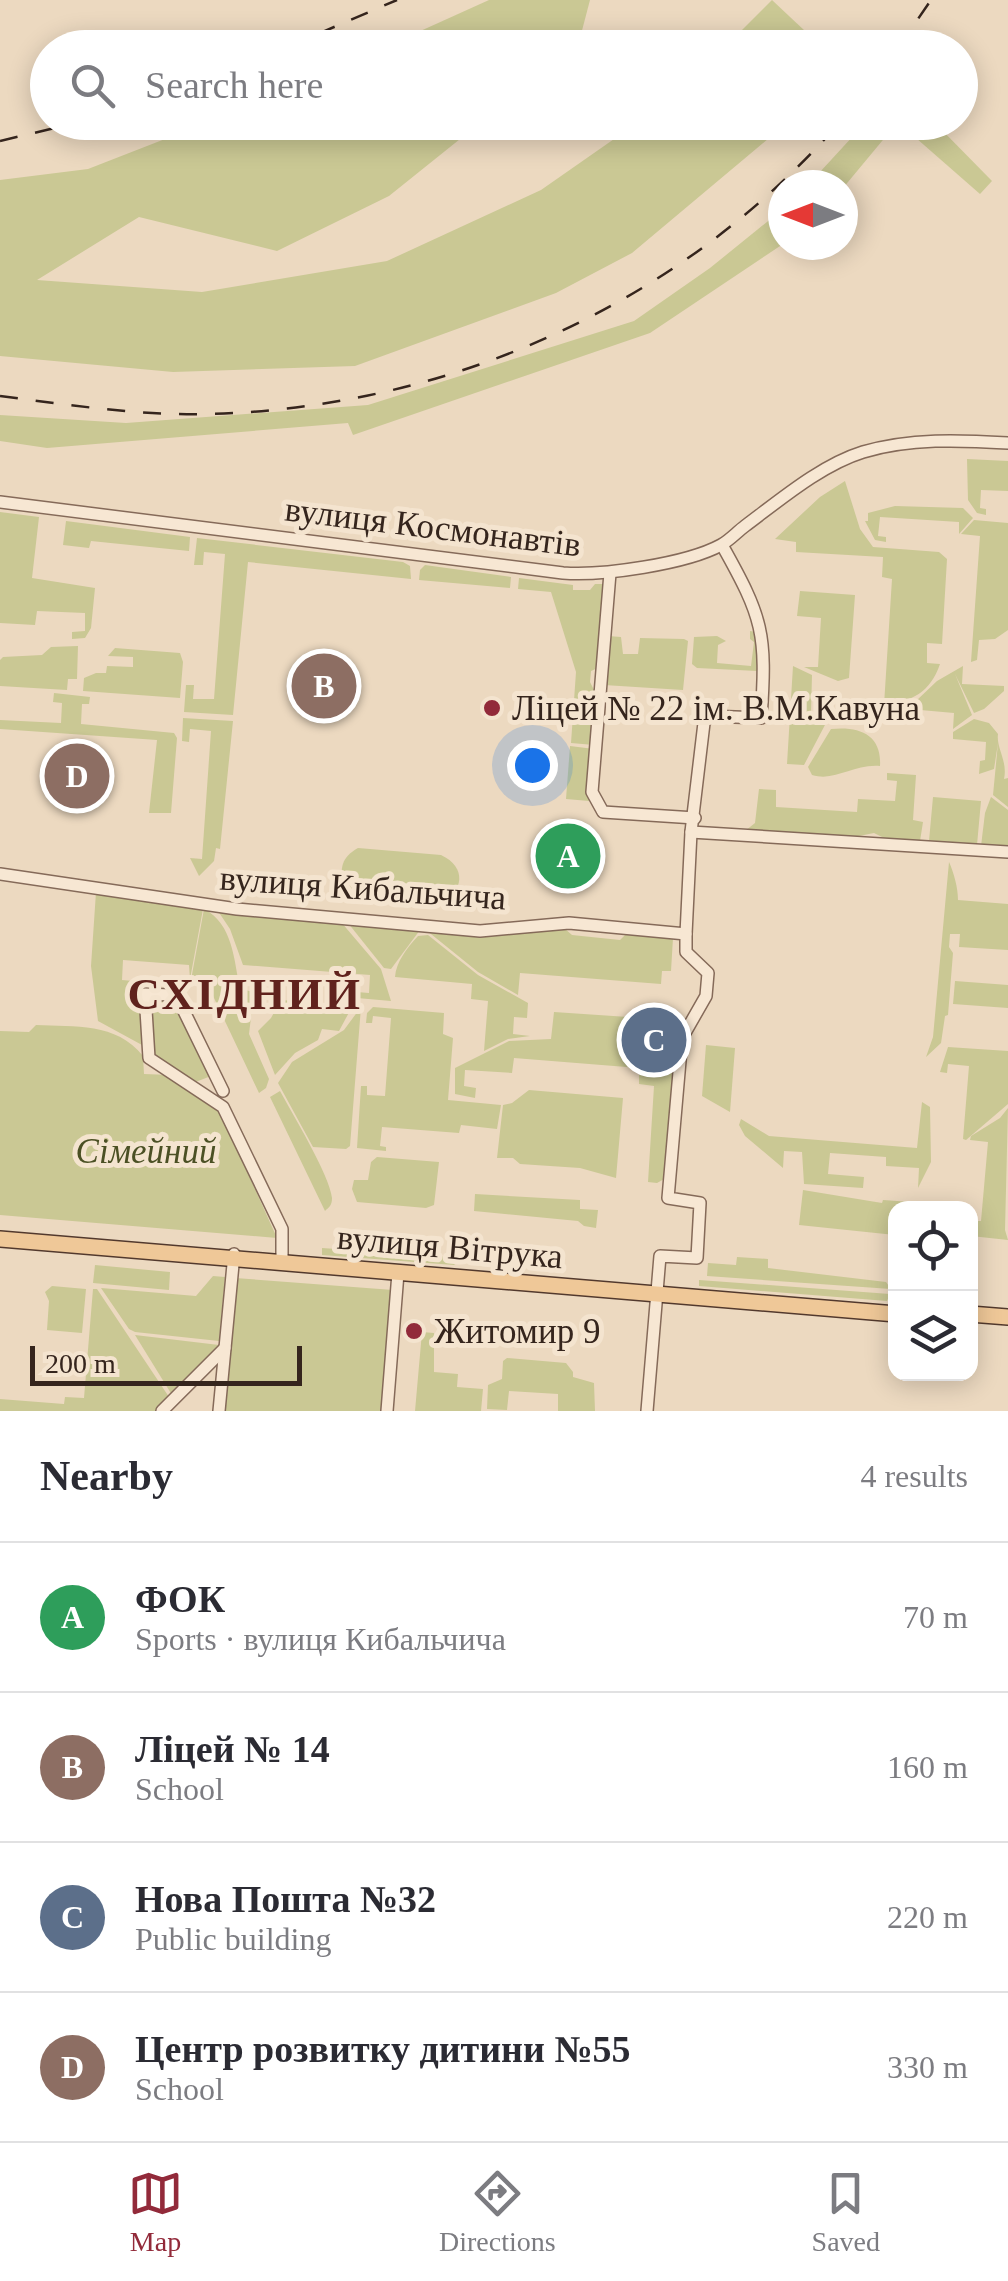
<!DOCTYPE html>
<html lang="en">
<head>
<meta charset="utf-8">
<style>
  body { margin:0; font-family:Georgia,serif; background:#f2f2f3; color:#2b2b33 }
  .controls { position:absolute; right:30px; bottom:30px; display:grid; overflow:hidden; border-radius:20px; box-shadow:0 5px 25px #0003 }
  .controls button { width:90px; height:90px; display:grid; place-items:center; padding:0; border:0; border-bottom:2px solid #e1e1e2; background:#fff; color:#2b2b33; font:50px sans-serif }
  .compass { position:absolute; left:768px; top:170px; width:90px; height:90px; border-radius:50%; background:#fff; box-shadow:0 5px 25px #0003; rotate:270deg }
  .scale { position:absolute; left:30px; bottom:25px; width:272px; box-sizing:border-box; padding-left:10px; border:5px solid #35251d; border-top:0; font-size:28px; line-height:35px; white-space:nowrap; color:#35251d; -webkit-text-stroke:8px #f4e4cf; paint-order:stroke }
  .you { position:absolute; left:532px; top:765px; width:35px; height:35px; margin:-25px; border:8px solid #fff; border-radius:50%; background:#1a73e8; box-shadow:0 0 0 15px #1a73e833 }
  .badge { display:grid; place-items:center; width:65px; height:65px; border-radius:50%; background:#922a3a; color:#fff; font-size:32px; font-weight:700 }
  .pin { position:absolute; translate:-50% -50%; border:5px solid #fff; box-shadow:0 2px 10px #0006 }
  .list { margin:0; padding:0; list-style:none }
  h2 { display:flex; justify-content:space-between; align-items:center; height:130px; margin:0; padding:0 40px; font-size:42px }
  h2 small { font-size:32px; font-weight:400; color:#7c7c81 }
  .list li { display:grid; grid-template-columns:65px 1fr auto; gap:30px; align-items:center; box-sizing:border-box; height:150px; padding:0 40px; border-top:2px solid #e1e1e2 }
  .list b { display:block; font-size:38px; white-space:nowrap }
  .list p { margin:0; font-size:32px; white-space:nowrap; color:#7c7c81 }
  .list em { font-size:32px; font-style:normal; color:#7c7c81 }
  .icon { flex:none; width:55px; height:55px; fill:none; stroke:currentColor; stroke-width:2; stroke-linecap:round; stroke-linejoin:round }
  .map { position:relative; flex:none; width:1008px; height:1411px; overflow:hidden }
  .search { position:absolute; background:#fff; box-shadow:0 5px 25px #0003; left:30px; right:30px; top:30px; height:110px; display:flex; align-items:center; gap:25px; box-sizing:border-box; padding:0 35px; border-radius:55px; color:#7c7c81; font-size:38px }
  .sheet { height:730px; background:#fff }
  nav { display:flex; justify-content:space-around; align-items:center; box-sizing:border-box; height:140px; border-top:2px solid #e1e1e2; background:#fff; font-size:28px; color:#7c7c81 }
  nav a { display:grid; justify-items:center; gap:5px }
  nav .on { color:#922a3a }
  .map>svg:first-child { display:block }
  .green { fill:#cac894 }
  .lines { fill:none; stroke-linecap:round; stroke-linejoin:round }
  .minor-casing { stroke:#856a59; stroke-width:14 }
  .major-casing { stroke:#52392d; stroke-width:18 }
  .minor { stroke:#f7e7d3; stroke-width:11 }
  .major { stroke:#efc898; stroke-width:15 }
  .rail { stroke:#35251d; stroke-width:2.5; stroke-dasharray:18 18; stroke-linecap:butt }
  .poi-dot { fill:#922a3a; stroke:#f4e4cf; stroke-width:4 }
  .labels { text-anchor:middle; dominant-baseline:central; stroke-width:10; stroke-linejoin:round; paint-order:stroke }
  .street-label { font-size:35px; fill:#35251d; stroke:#f4e4cf }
  .poi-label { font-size:35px; fill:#35251d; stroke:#f4e4cf; text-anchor:start }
  .park-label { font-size:35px; font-style:italic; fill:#4b5024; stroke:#f4e4cf }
  .district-label { font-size:45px; font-weight:bold; letter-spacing:2.5px; fill:#60221d; stroke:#f4e4cf }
</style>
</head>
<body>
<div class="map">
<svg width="1008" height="1411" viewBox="0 0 1008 1411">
  <rect width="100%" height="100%" fill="#ecd9c0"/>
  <g class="green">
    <polygon points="489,0 590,0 579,42 573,47 385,47"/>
    <polygon points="772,0 822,47 725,47"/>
    <polygon points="866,122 897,123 843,188 843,185 808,185"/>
    <polygon points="206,123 480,123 389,196 277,251 139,217 37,280 202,292 387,261 541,190 637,123 787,123 632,253 556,293 355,366 173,372 0,356 0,180 88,169"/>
    <polygon points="915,123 935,123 992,181 980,194 908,131"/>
    <polygon points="783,209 783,244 650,333 353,435 348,423 47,448 0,441 0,415 126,423 368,405 634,321 710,268"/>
    <polygon points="967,459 1008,461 1008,491 981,490 980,508 986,509 986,515 977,513 968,500"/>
    <path d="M845,481L860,529L873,547L939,552L947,559L942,644L927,643V663L940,664C930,693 912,701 884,705L892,579L882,577L883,557L796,552V542L775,539L820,497Z"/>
    <polygon points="895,506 963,508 973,518 959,534 959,522 880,517 878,536 886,537 886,542 875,540 865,521 868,521 868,513"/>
    <polygon points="0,512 39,517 32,578 95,588 91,628 85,638 72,639 72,632 85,631 85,613 37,611 35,625 0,623"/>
    <polygon points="974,520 1008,523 1008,630 995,639 979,640 977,660 971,662 980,536 961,534"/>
    <polygon points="66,521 190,537 189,551 91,541 89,548 63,545"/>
    <polygon points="197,538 403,562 410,566 411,579 248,562 233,715 184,712 186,685 194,685 193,699 214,699 225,554 204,552 203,565 194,565"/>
    <polygon points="425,565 511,577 510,588 419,580 420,570"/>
    <polygon points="519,578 573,585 573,590 590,590 595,584 606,584 600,667 591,671 590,682 597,696 594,745 571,743 576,672 551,592 518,589"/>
    <polygon points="800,591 855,595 849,678 838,681 804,667 818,667 821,618 797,616"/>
    <polygon points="750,631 756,632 757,671 697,668 692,664 694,637 717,636 726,641 718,645 717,663 751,666 754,642 750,639"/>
    <polygon points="608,636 621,637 623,654 638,654 640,638 684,639 688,641 683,690 604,685"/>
    <polygon points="78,646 77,679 68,679 67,690 0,686 0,660 3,657 42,655 51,647"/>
    <polygon points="115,648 180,653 183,662 180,698 83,691 84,678 96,673 106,673 107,666 133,667 133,657 108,656"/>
    <polygon points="793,666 812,675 811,713 819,714 819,723 826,723 804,765 787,764"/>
    <polygon points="963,666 962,684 1004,686 1004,691 984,709 974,713 955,674 972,715 953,729 954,713 887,707 916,701 937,681"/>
    <polygon points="54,693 90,697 89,704 82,704 81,724 174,733 177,738 171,813 149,813 157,740 0,729 0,720 61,723 62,703 53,702"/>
    <polygon points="183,718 233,721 220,849 216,848 214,861 199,876 190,858 202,859 211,731 190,729 189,742 182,741"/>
    <path d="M974,719L989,723L998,734C996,748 1008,761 1004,779L1008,778V807L993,795L998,743L994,769L979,774L980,761L985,760L986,742L953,739V732Z"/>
    <path d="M831,729C860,726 882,735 880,766C852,764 836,782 812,775L808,767Z"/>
    <polygon points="570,746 594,749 589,801 566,799"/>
    <polygon points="887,773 916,775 913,820 923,822 920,841 894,843 874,833 849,838 745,831 755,823 759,789 776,790 776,807 857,812 858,799 895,801 897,781 887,780"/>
    <polygon points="933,797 981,801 977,845 929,841"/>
    <polygon points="991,797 1008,810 1008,849 981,846 985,813"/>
    <path d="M358,848L441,855C467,867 464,892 440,903L356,895L343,886C340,867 341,858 358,848Z"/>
    <path d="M949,862C954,873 958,888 958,900L1008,904V950L959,947L960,934H950L949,947L953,953L948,1015L945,1016L941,1043L926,1057L933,1037Z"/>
    <polygon points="96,892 203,909 190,979 189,965 123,960 122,980 134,981 133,993 142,996 142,1045 98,1021 91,966"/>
    <path d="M204,909C233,924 234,960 240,989L254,992L249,1034L269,1079L266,1088L259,1093L205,979L193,983L191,980Z"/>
    <polygon points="218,911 341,922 381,969 391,1001 357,998 357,992 369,993 370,975 243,965 230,929"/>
    <polygon points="348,923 420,930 391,969 384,968"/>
    <polygon points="564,928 572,935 620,940 625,935 673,938 671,971 662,971 661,984 520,973 518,995 478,972 426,930 496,936"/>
    <path d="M428,935L478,975L528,1003L527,1018L514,1017L513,1034L530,1036L508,1039L484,1051L488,1001L471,999L472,984L395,977C396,962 407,948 418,936Z"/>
    <polygon points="955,981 1008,985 1008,1008 953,1004"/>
    <polygon points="147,999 169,999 178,1005 211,1076 193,1083 153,1054"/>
    <polygon points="281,1000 353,1005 339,1031 322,1029 318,1040 295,1053 275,1075 258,1031 271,1018"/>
    <polygon points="361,1007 350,1146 346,1149 313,1147 278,1083 292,1062 344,1030"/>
    <polygon points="373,1007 444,1013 443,1034 453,1038 448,1100 501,1105 497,1129 461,1125 459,1133 382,1127 380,1146 386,1147 386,1151 357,1148 361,1086 367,1086 367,1095 385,1096 391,1018 373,1016 372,1023 366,1023 367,1013"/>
    <polygon points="554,1012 628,1017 626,1052 677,1056 666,1178 657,1183 648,1182 654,1086 639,1084 639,1068 514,1058 512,1073 465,1070 464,1086 476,1088 475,1098 455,1094 455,1068 509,1041 551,1039"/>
    <path d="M36,1025C75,1027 116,1022 143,1056L144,1074L170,1075L219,1109L277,1238L0,1215V1031L29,1032Z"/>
    <polygon points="706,1045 735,1048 730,1112 702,1096"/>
    <polygon points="948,1047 1008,1051 1008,1104 966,1140 963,1139 969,1066 948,1064 947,1073 940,1072"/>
    <polygon points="529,1090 623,1098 616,1178 580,1168 520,1164 513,1158 497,1158 503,1105 512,1103"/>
    <path d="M280,1091C292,1113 330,1176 332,1198C332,1206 329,1207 325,1211L270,1097Z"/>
    <polygon points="922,1102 930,1107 931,1162 918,1188 919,1168 886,1166 886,1157 830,1153 828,1174 864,1177 863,1188 804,1184 802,1152 784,1151 783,1168 745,1136 739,1125 741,1119 769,1136 917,1148"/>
    <polygon points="1008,1108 1005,1230 1008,1240 971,1236 971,1221 981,1221 988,1142 970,1140 971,1136 1000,1118"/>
    <polygon points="377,1157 439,1162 434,1205 426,1208 357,1202 352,1189 354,1180 368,1180 371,1162"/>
    <polygon points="803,1190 882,1203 883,1200 911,1202 917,1208 896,1208 895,1235 799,1225"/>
    <polygon points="475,1194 580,1200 580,1209 598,1210 596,1228 584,1226 578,1221 474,1211"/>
    <polygon points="322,1248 462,1258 454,1265 322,1255"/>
    <polygon points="737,1257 768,1259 768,1268 886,1282 891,1289 707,1276 708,1263 736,1265"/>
    <polygon points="95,1265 170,1272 169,1290 93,1283"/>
    <polygon points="213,1276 225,1277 219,1341 135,1332 129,1329 101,1288 196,1296"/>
    <polygon points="235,1278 393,1290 383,1411 223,1411"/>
    <polygon points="699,1280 890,1294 887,1301 699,1286"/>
    <polygon points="52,1286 86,1289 82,1333 47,1330 49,1301 45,1292"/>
    <polygon points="93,1289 97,1289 169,1397 158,1411 0,1411 0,1399 64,1404 65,1397 84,1398"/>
    <polygon points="422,1332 434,1333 434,1372 458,1374 457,1387 483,1389 481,1411 415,1411"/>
    <polygon points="135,1335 219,1345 172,1395"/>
    <polygon points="507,1358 566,1363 573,1372 573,1377 594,1383 595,1411 558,1411 558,1394 509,1391 507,1410 487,1409 488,1385 502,1379 503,1361"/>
  </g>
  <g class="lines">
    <defs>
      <g id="minor">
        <path d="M0,502L563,573C602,576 686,564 721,545C730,540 737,532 745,526C780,500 821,465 863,452C910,438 960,440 1008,443"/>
        <polyline points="610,573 592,792 603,812 695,818"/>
        <polyline points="691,832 1008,852"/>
        <path d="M0,874L237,909L480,931L569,923L686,934L691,832L704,723L709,716L761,718C767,633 763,618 722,545"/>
        <polyline points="223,1091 178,999 171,995 145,994 149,1058 223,1107 282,1229 282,1258"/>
        <polyline points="162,1411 225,1348"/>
        <polyline points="219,1411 234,1254"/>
        <polyline points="387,1411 398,1273"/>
        <polyline points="647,1411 660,1256 697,1258 700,1203 668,1198 682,1038 706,996 708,973 686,952 686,934"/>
      </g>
      <g id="major">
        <polyline points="0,1239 896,1314"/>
        <polyline points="970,1314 1008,1317"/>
      </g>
    </defs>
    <use href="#minor" class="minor-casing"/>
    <use href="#major" class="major-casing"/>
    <use href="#minor" class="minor"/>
    <use href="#major" class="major"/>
    <g class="rail">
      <polyline points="285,48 397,0"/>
      <polyline points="898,48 931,0"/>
      <polyline points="0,141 80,122"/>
      <path d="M0,396C70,405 141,416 211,414C451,407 681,304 840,122"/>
    </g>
  </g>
  <g class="poi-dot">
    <circle cx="492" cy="708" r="10"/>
    <circle cx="414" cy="1331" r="10"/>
  </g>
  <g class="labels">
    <g class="street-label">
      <text transform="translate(433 527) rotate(7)">вулиця Космонавтів</text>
      <text transform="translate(363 888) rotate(4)">вулиця Кибальчича</text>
      <text transform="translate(450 1247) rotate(5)">вулиця Вітрука</text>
    </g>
    <g class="poi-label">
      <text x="512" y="708">Ліцей № 22 ім. В.М.Кавуна</text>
      <text x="434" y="1331">Житомир 9</text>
    </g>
    <g class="park-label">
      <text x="146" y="1151">Сімейний</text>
    </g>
    <g class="district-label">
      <text x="245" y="994">СХІДНИЙ</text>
    </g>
  </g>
</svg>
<div class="controls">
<button><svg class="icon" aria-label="locate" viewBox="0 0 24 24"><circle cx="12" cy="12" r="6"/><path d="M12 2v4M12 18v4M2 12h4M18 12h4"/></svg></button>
<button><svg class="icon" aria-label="layers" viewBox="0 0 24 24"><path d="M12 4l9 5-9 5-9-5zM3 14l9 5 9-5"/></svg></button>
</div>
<svg class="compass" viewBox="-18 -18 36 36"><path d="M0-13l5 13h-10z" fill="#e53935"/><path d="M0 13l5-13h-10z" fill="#7c7c81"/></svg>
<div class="scale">200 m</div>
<div class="you"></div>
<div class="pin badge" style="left:568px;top:856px;background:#2e9e5b">A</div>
<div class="pin badge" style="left:324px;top:686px;background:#8d6e63">B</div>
<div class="pin badge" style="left:654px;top:1040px;background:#5c6f8a">C</div>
<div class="pin badge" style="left:77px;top:776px;background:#8d6e63">D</div>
<div class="search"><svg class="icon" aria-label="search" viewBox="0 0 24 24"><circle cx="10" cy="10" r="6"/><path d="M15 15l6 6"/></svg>Search here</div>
</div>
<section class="sheet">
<h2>Nearby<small>4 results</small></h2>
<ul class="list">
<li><span class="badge" style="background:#2e9e5b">A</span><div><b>ФОК</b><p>Sports · вулиця Кибальчича</p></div><em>70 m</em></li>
<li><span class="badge" style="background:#8d6e63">B</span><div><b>Ліцей № 14</b><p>School</p></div><em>160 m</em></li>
<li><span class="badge" style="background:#5c6f8a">C</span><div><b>Нова Пошта №32</b><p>Public building</p></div><em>220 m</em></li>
<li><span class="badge" style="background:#8d6e63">D</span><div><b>Центр розвитку дитини №55</b><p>School</p></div><em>330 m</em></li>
</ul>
</section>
<nav>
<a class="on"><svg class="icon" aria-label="map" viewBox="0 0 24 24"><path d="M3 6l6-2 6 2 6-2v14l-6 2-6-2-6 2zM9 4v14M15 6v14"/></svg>Map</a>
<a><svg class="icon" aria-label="directions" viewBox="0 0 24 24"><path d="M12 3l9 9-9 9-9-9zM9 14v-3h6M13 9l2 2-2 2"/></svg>Directions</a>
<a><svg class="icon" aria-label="saved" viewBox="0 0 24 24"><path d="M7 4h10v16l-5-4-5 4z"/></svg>Saved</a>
</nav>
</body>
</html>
